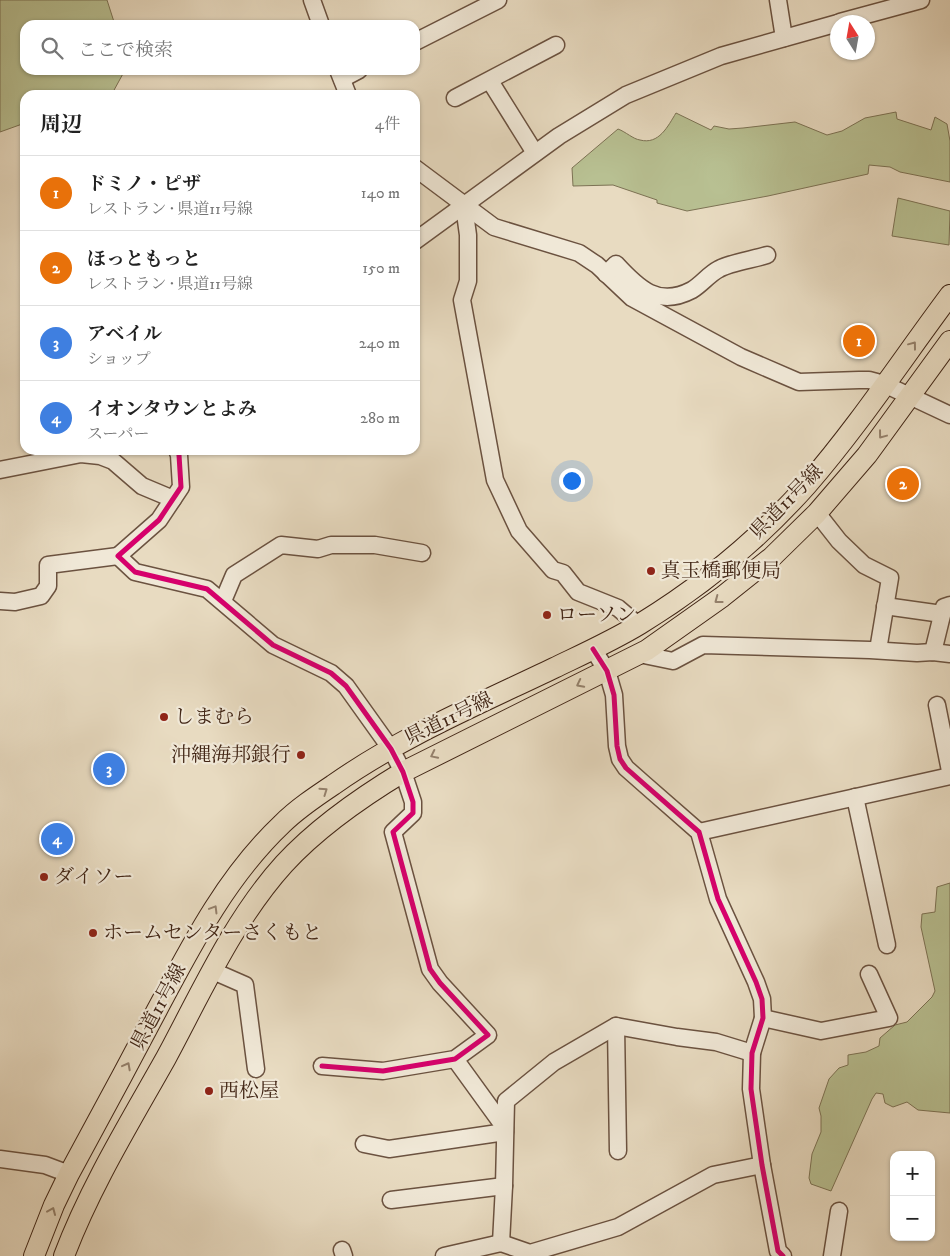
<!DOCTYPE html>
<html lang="ja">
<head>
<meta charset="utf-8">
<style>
  body { margin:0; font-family:"IM FELL DW Pica","Noto Serif JP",serif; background:#f2f2f2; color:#222 }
  .controls { position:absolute; right:15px; bottom:15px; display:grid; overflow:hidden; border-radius:10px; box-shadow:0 1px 4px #0004 }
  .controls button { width:45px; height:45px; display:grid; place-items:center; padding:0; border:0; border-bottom:1px solid #e0e0e0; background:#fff; color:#222; font:25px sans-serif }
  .compass { position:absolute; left:830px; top:15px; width:45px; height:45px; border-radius:50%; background:#fff; box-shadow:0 1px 4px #0004; rotate:349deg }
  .you { position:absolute; left:571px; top:480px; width:18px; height:18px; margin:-12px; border:4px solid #fff; border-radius:50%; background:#1a73e8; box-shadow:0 0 0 8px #1a73e833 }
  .badge { display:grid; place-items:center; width:32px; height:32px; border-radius:50%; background:#ea580c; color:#fff; font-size:16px; font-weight:700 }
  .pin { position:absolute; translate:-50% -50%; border:2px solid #fff; box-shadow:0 1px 5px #0006 }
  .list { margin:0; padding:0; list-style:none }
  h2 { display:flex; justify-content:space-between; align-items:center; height:65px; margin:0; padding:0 20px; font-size:21px }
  h2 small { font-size:16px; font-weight:400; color:#767676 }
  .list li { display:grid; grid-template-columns:32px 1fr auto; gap:15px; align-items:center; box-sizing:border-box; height:75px; padding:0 20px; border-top:1px solid #e0e0e0 }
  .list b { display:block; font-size:19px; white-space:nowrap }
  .list p { margin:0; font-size:16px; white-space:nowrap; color:#767676 }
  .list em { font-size:16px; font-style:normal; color:#767676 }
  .icon { flex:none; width:28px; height:28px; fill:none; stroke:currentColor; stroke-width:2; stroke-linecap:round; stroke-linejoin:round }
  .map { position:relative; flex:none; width:950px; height:1256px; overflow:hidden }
  .search { position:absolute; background:#fff; box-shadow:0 1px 4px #0004; left:20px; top:20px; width:400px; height:55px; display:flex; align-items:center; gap:12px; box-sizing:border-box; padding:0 18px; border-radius:15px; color:#767676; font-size:19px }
  .panel { position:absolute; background:#fff; box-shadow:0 1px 4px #0004; left:20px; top:90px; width:400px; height:365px; border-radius:15px }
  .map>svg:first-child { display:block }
  .green { fill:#b8c092; stroke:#7c7254 }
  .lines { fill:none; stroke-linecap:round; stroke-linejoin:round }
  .minor-casing { stroke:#6b5240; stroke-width:19 }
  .major-casing { stroke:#412515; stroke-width:22 }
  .minor { stroke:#f0e8d7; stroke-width:16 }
  .major { stroke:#e8dbc1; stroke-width:20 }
  .cycleway-casing { stroke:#f0e8d7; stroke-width:8 }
  .cycleway { stroke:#d6006c; stroke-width:5 }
  .oneway { stroke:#94806b }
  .poi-dot { fill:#8f2418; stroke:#f0e8d7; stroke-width:2 }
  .labels { text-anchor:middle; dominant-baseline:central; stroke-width:4.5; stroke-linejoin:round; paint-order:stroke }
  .street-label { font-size:20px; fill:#412515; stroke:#f0e8d7 }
  .poi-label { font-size:20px; fill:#412515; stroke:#f0e8d7; text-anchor:start }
</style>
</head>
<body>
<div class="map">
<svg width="950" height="1256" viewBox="0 0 950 1256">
  <rect width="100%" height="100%" fill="#e8dbc1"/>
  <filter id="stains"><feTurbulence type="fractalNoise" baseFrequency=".004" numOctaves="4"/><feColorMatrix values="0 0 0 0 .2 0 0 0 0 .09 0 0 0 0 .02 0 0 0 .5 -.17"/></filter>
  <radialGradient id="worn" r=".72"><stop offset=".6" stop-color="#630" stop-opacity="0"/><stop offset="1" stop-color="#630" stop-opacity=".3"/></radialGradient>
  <g class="green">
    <polygon points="0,0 107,0 115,25 25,25 25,70 125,70 113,92 105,95 25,95 25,123 0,132"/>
    <path d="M896,112L897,119L931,130L935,117L947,124L950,141V182L900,172L890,167L869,165L868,174L768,196L687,211L657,203V200L613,185L573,186L572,168L618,129C626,132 633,139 640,140C659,145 668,126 676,113L711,130L714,126L729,129L743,128L795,122L827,135L842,131L865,118Z"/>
    <polygon points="898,198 950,211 949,245 892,236"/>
    <polygon points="950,883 950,1113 918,1110 907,1102 893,1107 885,1103 883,1094 876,1093 872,1099 831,1191 811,1184 809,1178 812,1154 821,1132 821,1116 819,1108 829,1079 839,1068 848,1065 848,1055 866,1052 879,1046 880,1038 895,1025 907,1022 932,997 935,991 921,927 922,914 935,912 937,887"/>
  </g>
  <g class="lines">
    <defs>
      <g id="minor">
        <polyline points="312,0 321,25"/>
        <polyline points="778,0 784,38"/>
        <polyline points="840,22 921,0"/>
        <polyline points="415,42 498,0"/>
        <polyline points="338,70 348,95"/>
        <polyline points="342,79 359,70"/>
        <polyline points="490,81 535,153"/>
        <polyline points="455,98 556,45"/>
        <polyline points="415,168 494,227 579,253 597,265 632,298 741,357 799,382 859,380 869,380 884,384 950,415"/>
        <polyline points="464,206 468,235 468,281 462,300 495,480 519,531 553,570 563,573 578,592 618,608 638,625"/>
        <polyline points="415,241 559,136 626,95 721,56 838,23"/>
        <path d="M606,274L616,264C638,288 658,308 692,290C702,284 709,274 719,269C729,263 755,259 767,255"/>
        <polyline points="177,450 179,455 181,487 159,520 118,556 135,572 207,589 273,645 331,673 346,686 391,749 403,772 413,802 413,813 393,832 430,969 440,983 488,1035 455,1059 383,1071 322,1066"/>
        <polyline points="0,470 81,454 100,456 113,461 142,486 173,499"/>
        <polyline points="817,513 839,541 864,565 890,578 878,650"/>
        <polyline points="0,601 15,602 41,596 48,586 48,565 118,556"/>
        <polyline points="223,601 234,575 281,545 318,549 331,545 375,545 422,553"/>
        <polyline points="885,606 942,614"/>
        <polyline points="593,649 607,671 614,695 617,746 620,759 626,768 643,783 699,832 718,899 756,982 762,999 763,1018 752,1053 751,1089 762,1165 778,1251 783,1256"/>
        <polyline points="933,652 944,607 950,605"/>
        <polyline points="639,654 673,661 703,645 870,650 917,653 933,652 950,654"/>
        <polyline points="937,705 950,771"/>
        <polyline points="855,797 887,945"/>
        <polyline points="699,832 950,776"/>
        <polyline points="213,971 245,985 256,1069"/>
        <polyline points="763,1018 821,1031 889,1018 869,974"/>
        <polyline points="616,1026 618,1151"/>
        <polyline points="455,1059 505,1128"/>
        <polyline points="364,1144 389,1149 505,1132"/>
        <polyline points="0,1159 45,1165 69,1174"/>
        <polyline points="391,1200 504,1186"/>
        <polyline points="501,1243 504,1186 506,1101 554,1062 616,1026 677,1037 716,1042 752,1053"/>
        <polyline points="342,1250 344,1256"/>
        <polyline points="444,1256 501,1243 530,1253 618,1227 713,1175 762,1165"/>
        <polyline points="832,1256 839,1211"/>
      </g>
      <g id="major">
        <path d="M34,1256L54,1205L69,1174C99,1119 128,1065 157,1010C192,944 227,876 282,824C297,809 315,797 333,785C401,737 479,704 554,668C583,654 612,641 640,624C702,586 759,539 807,485C859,425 903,358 950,295"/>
        <path d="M64,1256C90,1187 130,1122 166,1058C201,993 234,919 284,864C318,827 360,798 403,772L647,650L722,597L772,557L817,513L867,455L950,341"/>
      </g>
    </defs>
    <use href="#minor" class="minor-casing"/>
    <use href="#major" class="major-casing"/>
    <use href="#minor" class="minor"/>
    <use href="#major" class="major"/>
    <defs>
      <g id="cycleway">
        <polyline points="177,450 179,455 181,487 159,520 118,556 135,572 207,589 273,645 331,673 346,686 391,749 403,772 413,802 413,813 393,832 430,969 440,983 488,1035 455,1059 383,1071 322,1066"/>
        <polyline points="593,649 607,671 614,695 617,746 620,759 626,768 643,783 699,832 718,899 756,982 762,999 763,1018 752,1053 751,1089 762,1165 778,1251 783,1256"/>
      </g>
    </defs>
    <use href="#cycleway" class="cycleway-casing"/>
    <use href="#cycleway" class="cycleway"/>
  </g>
  <defs><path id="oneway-chevron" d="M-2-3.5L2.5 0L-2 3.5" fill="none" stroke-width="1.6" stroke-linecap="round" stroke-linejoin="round" transform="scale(1.25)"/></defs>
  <g class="oneway">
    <use href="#oneway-chevron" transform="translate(913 345) rotate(-53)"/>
    <use href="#oneway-chevron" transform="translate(882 435) rotate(127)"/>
    <use href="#oneway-chevron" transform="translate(718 600) rotate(143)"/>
    <use href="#oneway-chevron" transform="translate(580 684) rotate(153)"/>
    <use href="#oneway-chevron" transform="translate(434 755) rotate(154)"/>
    <use href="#oneway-chevron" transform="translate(324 791) rotate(-35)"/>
    <use href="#oneway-chevron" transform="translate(214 909) rotate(-59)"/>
    <use href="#oneway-chevron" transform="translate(127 1066) rotate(-62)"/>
    <use href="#oneway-chevron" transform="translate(52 1211) rotate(-67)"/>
  </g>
  <g class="poi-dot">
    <circle cx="651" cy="571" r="5"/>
    <circle cx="547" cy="615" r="5"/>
    <circle cx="164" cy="717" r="5"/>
    <circle cx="301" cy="755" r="5"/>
    <circle cx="44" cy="877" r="5"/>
    <circle cx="93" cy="933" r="5"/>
    <circle cx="209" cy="1091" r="5"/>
  </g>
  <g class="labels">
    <g class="street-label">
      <text transform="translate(787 502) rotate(-46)">県道11号線</text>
      <text transform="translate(449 719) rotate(-26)">県道11号線</text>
      <text transform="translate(159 1007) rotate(-62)">県道11号線</text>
    </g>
    <g class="poi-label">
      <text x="661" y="571">真玉橋郵便局</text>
      <text x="557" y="615">ローソン</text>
      <text x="174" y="717">しまむら</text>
      <text x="291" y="755" text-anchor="end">沖縄海邦銀行</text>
      <text x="54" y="877">ダイソー</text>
      <text x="103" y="933">ホームセンターさくもと</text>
      <text x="219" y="1091">西松屋</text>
    </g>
  </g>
  <rect width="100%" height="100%" filter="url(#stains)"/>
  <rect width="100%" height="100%" fill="url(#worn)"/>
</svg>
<div class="controls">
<button>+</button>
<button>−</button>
</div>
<svg class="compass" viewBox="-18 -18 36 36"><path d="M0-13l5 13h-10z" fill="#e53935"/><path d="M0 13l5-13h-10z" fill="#767676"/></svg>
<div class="you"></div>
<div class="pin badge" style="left:859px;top:341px;background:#e8710a">1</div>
<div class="pin badge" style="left:903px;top:484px;background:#e8710a">2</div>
<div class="pin badge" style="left:109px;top:769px;background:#3f7fe0">3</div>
<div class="pin badge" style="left:57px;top:839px;background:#3f7fe0">4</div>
<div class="search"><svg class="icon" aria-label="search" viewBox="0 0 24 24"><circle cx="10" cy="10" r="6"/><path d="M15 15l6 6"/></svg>ここで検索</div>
<section class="panel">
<h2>周辺<small>4件</small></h2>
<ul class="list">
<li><span class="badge" style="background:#e8710a">1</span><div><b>ドミノ・ピザ</b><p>レストラン · 県道11号線</p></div><em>140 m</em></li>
<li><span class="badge" style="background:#e8710a">2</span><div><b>ほっともっと</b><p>レストラン · 県道11号線</p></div><em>150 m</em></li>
<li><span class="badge" style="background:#3f7fe0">3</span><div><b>アベイル</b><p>ショップ</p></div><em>240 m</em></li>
<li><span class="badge" style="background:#3f7fe0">4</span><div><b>イオンタウンとよみ</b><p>スーパー</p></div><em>280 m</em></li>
</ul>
</section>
</div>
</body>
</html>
